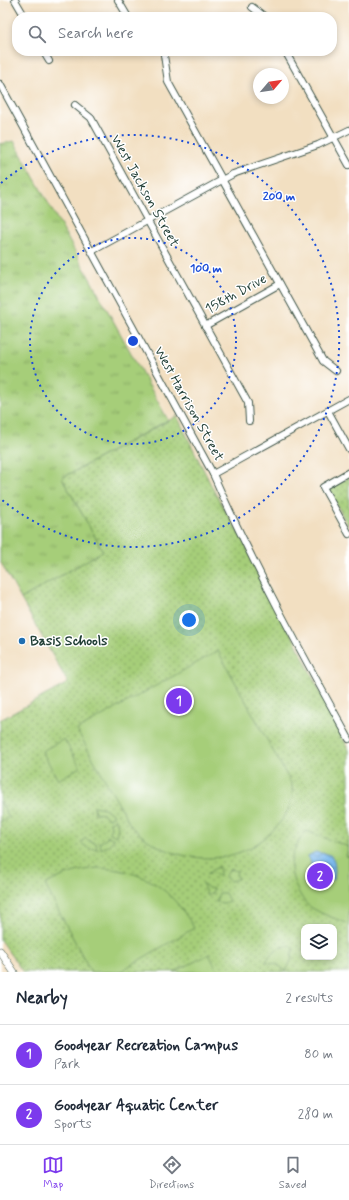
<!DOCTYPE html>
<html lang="en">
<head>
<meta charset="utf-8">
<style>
  body { margin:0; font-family:Mynerve,sans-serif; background:#f6f6f7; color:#1f2937 }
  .controls { position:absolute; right:12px; bottom:12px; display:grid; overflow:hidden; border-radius:8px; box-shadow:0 2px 6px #0003 }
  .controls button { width:36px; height:36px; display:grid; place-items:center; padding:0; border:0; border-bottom:1px solid #e0e1e3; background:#fff; color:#1f2937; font:20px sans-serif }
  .compass { position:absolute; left:253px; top:68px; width:36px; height:36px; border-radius:50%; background:#fff; box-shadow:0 2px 6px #0003; rotate:61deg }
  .you { position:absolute; left:189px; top:620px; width:14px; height:14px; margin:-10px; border:3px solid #fff; border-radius:50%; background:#1a73e8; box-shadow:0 0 0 6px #1a73e833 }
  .badge { display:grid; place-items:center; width:26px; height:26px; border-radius:50%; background:#7c3aed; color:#fff; font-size:13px; font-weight:700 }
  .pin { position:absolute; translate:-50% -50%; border:2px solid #fff; box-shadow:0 1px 4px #0006 }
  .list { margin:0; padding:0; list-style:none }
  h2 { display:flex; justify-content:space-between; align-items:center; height:52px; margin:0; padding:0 16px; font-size:17px }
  h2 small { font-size:13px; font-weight:400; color:#747a83 }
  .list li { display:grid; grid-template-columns:26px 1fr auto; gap:12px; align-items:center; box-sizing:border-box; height:60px; padding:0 16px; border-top:1px solid #e0e1e3 }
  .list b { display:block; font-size:15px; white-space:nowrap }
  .list p { margin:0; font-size:13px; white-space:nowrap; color:#747a83 }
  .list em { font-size:13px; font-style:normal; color:#747a83 }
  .icon { flex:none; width:22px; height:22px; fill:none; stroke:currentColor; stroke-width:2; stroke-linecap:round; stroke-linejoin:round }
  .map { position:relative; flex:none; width:349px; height:972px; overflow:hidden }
  .search { position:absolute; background:#fff; box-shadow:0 2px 6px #0003; left:12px; right:12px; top:12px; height:44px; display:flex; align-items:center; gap:10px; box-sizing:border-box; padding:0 14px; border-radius:16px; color:#747a83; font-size:15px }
  .sheet { height:172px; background:#fff }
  nav { display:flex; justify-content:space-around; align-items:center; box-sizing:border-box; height:56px; border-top:1px solid #e0e1e3; background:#fff; font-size:11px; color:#747a83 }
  nav a { display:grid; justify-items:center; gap:2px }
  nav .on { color:#7c3aed }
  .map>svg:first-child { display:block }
  .grass { fill:url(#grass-tufts); stroke:#628656 }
  .park { fill:url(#park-dots); stroke:#628656; fill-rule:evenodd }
  .garden { fill:#a6ce79; stroke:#628656 }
  .water { fill:url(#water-waves); stroke:#4c7a90 }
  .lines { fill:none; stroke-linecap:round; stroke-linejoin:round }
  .minor-casing { stroke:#3f5549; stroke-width:8 }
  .tertiary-casing { stroke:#3f5549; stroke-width:8 }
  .minor { stroke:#fff; stroke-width:6 }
  .tertiary { stroke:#fff; stroke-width:7 }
  .ring { fill:none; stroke:#1d4ed8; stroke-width:2; stroke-dasharray:2 4 }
  .poi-dot { fill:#1f6fb2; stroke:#fff; stroke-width:1.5 }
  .labels { text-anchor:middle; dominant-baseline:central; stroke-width:3; stroke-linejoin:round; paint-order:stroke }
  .street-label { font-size:14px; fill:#1f3d34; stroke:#fff }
  .poi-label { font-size:14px; font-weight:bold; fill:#1f3d34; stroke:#fff; text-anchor:start }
  .centre { fill:#1d4ed8; stroke:#fff; stroke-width:2 }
  .ring-label { font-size:12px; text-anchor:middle; font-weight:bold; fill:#1d4ed8; stroke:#fff; stroke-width:3; stroke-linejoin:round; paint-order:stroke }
</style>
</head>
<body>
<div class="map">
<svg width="349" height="972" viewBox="0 0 349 972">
  <defs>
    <pattern id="grass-tufts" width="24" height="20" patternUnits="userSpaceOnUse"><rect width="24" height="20" fill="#a6ce79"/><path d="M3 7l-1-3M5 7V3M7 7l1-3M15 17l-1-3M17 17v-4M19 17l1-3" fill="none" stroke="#87a864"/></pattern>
    <pattern id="park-dots" width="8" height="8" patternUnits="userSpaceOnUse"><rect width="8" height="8" fill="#a6ce79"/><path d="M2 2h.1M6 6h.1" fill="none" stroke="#87a864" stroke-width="1.8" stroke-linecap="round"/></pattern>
    <pattern id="water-waves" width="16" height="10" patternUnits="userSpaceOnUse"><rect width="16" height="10" fill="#7ab8ed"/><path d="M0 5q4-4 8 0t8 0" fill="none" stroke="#6397c1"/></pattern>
  </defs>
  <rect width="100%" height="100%" fill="#fff"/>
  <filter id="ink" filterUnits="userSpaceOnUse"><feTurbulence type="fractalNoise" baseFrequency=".025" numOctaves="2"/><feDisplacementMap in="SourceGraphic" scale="8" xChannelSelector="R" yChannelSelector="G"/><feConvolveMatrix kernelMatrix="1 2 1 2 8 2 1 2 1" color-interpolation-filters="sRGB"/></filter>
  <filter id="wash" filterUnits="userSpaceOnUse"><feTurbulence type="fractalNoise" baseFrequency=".012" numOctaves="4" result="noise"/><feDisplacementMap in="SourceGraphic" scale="16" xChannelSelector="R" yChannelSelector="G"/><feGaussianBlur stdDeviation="0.9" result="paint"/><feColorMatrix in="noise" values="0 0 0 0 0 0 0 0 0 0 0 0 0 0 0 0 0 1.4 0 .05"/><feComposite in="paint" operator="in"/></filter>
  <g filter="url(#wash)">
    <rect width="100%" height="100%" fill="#f2dfc1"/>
    <polygon class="grass" points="14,141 168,420 62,478 103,551 21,599 0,561 0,144"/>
    <g class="park">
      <path d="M177,416L215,493L243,540L294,639L349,750V972H23L0,940V720L68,683L21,599L103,551L62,478ZM304,927H334V957H304Z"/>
      <polygon points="349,477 349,527 328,489"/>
    </g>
    <g class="garden">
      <path d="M218,651L292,785C294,803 286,817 274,829C236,871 169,865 131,826L77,730Z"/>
      <polygon points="64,739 80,767 58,780 42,751"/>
      <polygon points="0,801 9,817 0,822"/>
      <polygon points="94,806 104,808 114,815 108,819 104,814 95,813"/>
      <polygon points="116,819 118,827 116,836 110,833 111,827 110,822"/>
      <path d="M306,831L349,847L346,856L349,857V924C337,919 323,915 312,908C305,904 302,898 298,891C286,867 290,852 306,831Z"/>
      <polygon points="108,836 114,839 108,846 101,849 100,842 105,840"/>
      <polygon points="85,838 91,842 96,843 97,849 88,848 81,843"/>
      <polygon points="219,867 220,873 219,877 214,873 207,874 214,869"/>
      <path d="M98,868C145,870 171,888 194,928L119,972H91L45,885C62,875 78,870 98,868Z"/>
      <polygon points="230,869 237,871 236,874 238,879 230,881 225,877"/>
      <polygon points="203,883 208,888 214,889 211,894 207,896 204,888"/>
      <polygon points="219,893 225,893 229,901 224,903 216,902"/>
      <path d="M288,946L293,947L291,961L286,971L277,964L266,962C271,952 277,947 288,946Z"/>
      <polygon points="209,954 218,972 174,972 204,957"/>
    </g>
    <path class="water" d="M315,852C319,853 324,853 328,854C337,857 335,872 334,880L324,878L321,870L317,875L311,877L309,873L311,863L308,856Z"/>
  </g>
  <g filter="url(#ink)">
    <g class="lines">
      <defs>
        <g id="minor">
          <polyline points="15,0 25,17"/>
          <polyline points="118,0 128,17"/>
          <polyline points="252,7 265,17"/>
          <polyline points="43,51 49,61"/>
          <polyline points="285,51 349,165"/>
          <polyline points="164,55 168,82 323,361 336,371"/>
          <path d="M0,84L213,474C253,565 301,652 349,739"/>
          <polyline points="75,105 91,118 248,403 249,421"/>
          <polyline points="92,251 233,174 318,145 349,130"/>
          <polyline points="205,326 280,284"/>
          <polyline points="328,411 349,449"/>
          <polyline points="349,472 323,487 349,534"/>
          <polyline points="213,474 349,399"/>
        </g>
        <polyline id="tertiary" points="0,951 14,972"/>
      </defs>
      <use href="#minor" class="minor-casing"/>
      <use href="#tertiary" class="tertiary-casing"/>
      <use href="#minor" class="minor"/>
      <use href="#tertiary" class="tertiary"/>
    </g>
  </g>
  <g class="ring">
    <circle cx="133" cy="341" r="103"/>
    <path d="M1 183A206 206 0 1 1 1 499"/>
  </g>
  <circle class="poi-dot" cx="22" cy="641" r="4"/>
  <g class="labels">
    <g class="street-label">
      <text transform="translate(145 191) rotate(61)">West Jackson Street</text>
      <text transform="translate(236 294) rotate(-29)">158th Drive</text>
      <text transform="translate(189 404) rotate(61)">West Harrison Street</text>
    </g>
    <g class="poi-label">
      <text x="30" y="641">Basis Schools</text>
    </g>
  </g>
  <circle cx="133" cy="341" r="6" class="centre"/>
  <g class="ring-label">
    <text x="279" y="200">200 m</text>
    <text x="206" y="272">100 m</text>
  </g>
</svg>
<div class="controls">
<button><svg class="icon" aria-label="layers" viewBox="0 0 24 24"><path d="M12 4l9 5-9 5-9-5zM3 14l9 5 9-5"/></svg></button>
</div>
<svg class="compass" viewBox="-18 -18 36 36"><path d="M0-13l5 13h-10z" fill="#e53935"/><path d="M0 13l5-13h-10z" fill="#747a83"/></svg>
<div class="you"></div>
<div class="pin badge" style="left:179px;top:701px">1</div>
<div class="pin badge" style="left:320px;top:876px">2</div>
<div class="search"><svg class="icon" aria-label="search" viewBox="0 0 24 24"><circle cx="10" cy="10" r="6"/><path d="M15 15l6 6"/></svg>Search here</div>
</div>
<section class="sheet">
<h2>Nearby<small>2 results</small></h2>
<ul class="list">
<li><span class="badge">1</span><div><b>Goodyear Recreation Campus</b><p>Park</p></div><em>80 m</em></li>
<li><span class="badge">2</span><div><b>Goodyear Aquatic Center</b><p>Sports</p></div><em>280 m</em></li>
</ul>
</section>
<nav>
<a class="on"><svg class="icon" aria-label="map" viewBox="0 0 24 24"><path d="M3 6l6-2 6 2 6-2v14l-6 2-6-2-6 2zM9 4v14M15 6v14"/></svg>Map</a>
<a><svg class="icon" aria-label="directions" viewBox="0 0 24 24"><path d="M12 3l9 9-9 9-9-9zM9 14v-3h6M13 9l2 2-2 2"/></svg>Directions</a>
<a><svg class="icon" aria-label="saved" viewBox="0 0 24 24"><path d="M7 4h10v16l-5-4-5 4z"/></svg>Saved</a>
</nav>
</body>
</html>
